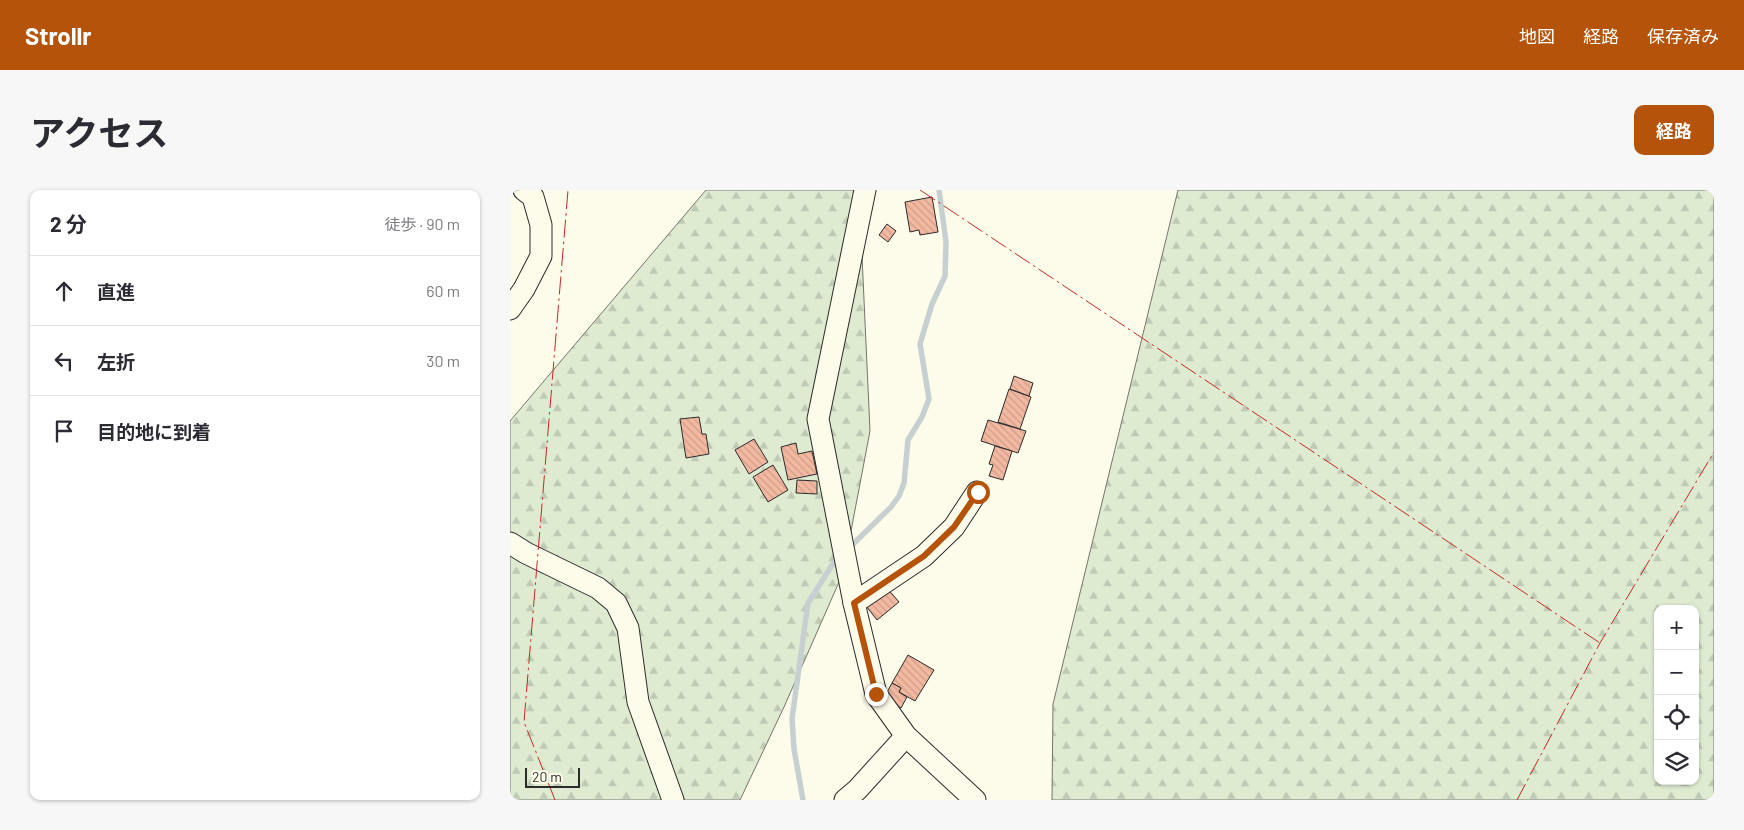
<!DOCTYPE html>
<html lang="ja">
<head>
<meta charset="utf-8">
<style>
  body { margin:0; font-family:Barlow,"Noto Sans JP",sans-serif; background:#f7f7f7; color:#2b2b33 }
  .controls { position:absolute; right:15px; bottom:15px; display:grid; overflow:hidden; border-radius:10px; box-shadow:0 1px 4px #0004 }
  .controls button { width:45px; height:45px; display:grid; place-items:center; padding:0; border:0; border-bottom:1px solid #e1e1e2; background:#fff; color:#2b2b33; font:25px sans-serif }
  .scale { position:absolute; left:15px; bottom:12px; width:55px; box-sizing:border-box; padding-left:5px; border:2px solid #2b2b2b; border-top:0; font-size:14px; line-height:18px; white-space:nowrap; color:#2b2b2b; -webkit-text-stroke:4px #fdfbea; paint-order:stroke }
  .stop { position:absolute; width:15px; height:15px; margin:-11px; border:4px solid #b45309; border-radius:50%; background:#fff }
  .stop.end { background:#b45309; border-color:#fff; box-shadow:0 1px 5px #0008 }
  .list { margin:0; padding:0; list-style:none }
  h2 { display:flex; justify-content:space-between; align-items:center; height:65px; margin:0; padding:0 20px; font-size:21px }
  h2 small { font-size:16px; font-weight:400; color:#7c7c81 }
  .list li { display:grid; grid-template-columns:32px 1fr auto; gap:15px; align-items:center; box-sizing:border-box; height:70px; padding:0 20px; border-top:1px solid #e1e1e2 }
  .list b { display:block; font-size:19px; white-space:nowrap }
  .list em { font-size:16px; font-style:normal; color:#7c7c81 }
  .icon { flex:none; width:28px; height:28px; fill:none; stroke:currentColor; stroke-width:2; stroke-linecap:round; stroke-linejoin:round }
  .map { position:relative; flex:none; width:1204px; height:610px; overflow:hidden; border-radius:10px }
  header { display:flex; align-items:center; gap:30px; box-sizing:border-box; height:70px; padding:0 25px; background:#b45309; color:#fff }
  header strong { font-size:24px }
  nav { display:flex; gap:28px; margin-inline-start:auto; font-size:18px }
  .intro { display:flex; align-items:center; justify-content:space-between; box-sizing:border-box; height:120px; padding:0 30px }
  h1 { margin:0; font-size:35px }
  .button { padding:12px 22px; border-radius:10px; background:#b45309; color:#fff; font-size:18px; font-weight:700 }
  main { display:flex; gap:30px; padding:0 30px }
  aside { flex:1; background:#fff; border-radius:10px; box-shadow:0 1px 4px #0004 }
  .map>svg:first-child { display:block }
  .forest { fill:url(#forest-firs); stroke:#74746e; fill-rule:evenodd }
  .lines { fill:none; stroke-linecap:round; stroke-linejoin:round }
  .stream { stroke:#c7d0d0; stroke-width:5.5 }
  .building { fill:url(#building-back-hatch); stroke:#2b2b2b }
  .minor-casing { stroke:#2b2b2b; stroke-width:23 }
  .minor { stroke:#fdfbea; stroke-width:21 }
  .power { stroke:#c62828; stroke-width:1; stroke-dasharray:18 4 2.5 4; stroke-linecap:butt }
  .route { stroke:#b45309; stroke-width:6 }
</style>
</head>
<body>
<header>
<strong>Strollr</strong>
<nav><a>地図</a><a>経路</a><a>保存済み</a></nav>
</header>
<div class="intro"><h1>アクセス</h1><a class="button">経路</a></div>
<main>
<aside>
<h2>2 分<small>徒歩 · 90 m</small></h2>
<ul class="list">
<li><svg class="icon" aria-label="ahead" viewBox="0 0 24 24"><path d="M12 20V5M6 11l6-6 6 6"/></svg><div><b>直進</b></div><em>60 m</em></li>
<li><svg class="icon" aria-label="left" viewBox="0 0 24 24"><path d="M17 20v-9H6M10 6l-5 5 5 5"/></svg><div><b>左折</b></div><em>30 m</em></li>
<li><svg class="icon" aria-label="arrive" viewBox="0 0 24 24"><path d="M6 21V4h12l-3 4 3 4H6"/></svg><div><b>目的地に到着</b></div></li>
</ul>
</aside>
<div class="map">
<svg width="1204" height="610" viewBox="0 0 1204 610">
  <defs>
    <pattern id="forest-firs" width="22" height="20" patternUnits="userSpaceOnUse" patternTransform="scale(1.25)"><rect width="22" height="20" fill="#deebd1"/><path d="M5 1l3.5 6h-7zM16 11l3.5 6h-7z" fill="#bfcab4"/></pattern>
    <pattern id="building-back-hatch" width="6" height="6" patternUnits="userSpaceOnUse" patternTransform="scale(1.25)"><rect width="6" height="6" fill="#f2b8a0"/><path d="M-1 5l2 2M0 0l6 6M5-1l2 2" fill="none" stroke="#d09e8a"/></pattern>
  </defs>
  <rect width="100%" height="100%" fill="#fdfbea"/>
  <g class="forest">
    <polygon points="196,0 349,0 360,241 333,383 274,517 230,610 0,610 0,231"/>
    <path d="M668,0H1204V610H542L543,514ZM1148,419H1185V591H1148Z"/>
  </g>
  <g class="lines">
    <g class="stream">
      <polyline points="338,359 381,317 389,306 394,293 398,250 412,227 419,209 410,154 422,114 435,86 436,52 429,0"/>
      <polyline points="293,610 284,559 282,529 298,413 322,375 330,367"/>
    </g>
  </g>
  <g class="building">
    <polygon points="422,7 428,42 410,45 409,40 400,42 395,12"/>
    <polygon points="377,34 386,41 378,52 369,45"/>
    <polygon points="504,186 523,193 519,206 500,199"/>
    <polygon points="499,199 521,207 510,239 488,232"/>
    <polygon points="189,227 192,244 196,244 199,264 176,268 170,229"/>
    <polygon points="478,230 516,241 508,263 471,251"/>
    <polygon points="244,249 258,272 239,284 225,260"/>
    <polygon points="286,253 288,264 302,261 307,284 278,290 271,257"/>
    <polygon points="485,256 502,261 493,290 479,286 483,275 479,274"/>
    <polygon points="263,275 278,300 258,312 243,287"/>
    <polygon points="287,290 307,291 307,304 286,303"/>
    <polygon points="377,398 389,412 367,430 356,416"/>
    <polygon points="398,465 424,480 405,511 389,502 391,498 382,493"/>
    <polygon points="382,493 391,498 389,502 397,507 391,518 374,508"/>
  </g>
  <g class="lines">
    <defs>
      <g id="minor">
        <polyline points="355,0 308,229 344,413 366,504 396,546 465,610"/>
        <polyline points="0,119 14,99 31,66 31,35 23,7 14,0"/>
        <polyline points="0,353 16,363 88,398 106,413 118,438 128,512 163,610"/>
        <polyline points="344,413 414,366 444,337 467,302"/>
        <polyline points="335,610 347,600 396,546"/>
      </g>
    </defs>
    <use href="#minor" class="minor-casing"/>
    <use href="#minor" class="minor"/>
    <g class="power">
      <polyline points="410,0 1090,453"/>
      <polyline points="45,610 14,532 58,0"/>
      <polyline points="1007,610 1090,453 1204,262"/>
    </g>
  </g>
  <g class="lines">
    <polyline class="route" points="366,504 344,413 414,366 444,337 468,302"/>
  </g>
</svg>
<div class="controls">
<button>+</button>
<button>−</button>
<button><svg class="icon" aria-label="locate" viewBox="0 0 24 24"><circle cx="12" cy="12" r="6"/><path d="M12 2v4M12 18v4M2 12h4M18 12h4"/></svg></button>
<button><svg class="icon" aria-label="layers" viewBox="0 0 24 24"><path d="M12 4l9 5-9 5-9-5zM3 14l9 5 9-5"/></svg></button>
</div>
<div class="scale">20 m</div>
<div class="stop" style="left:468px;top:302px"></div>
<div class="stop end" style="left:366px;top:504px"></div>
</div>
</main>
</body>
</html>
